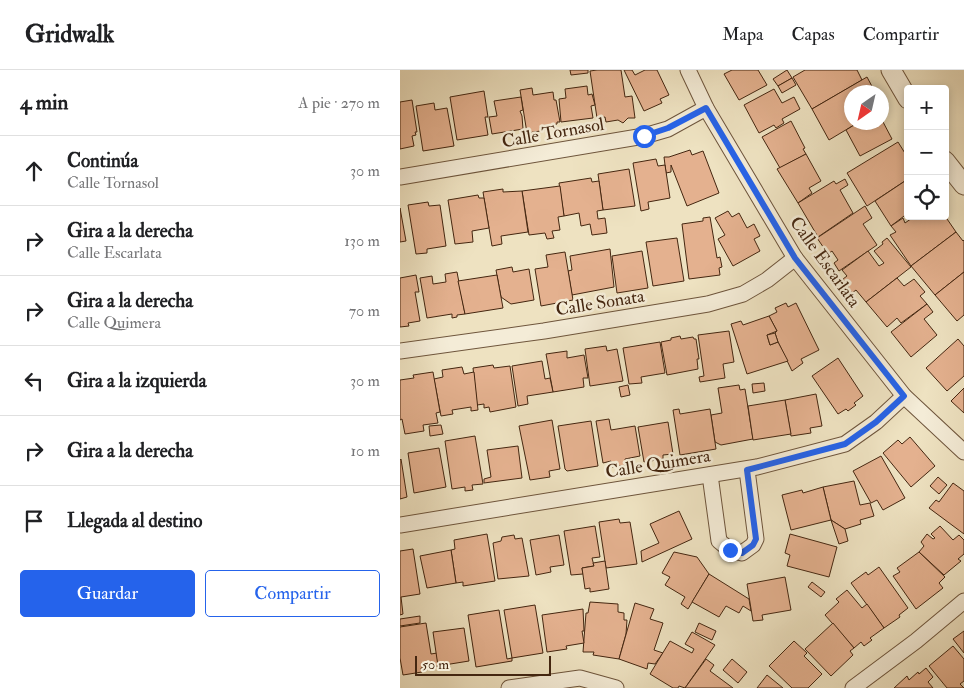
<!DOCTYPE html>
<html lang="es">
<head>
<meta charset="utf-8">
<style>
  body { margin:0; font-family:"IM FELL Double Pica",serif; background:#f2f2f2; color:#202124 }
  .controls { position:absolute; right:15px; top:15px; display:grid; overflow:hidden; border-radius:5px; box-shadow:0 2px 8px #0003 }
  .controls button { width:45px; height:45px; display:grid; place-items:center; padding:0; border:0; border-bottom:1px solid #e0e0e0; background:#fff; color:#202124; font:25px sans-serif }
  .compass { position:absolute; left:444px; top:15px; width:45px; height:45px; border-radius:50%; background:#fff; box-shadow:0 2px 8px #0003; rotate:214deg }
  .scale { position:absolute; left:15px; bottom:12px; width:136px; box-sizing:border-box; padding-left:5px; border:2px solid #442610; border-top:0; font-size:14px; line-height:18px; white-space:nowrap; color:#442610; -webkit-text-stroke:4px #f4ecd7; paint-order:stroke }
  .stop { position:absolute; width:15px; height:15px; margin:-11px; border:4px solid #2563eb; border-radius:50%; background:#fff }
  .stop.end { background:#2563eb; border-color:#fff; box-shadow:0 1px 5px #0008 }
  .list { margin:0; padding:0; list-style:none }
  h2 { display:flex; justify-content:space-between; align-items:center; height:65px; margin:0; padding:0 20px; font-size:21px }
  h2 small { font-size:16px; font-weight:400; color:#757577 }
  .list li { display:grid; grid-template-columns:32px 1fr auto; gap:15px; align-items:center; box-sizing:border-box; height:70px; padding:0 20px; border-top:1px solid #e0e0e0 }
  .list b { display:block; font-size:19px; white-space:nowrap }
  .list p { margin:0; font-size:16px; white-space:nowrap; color:#757577 }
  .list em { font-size:16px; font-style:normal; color:#757577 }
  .actions { display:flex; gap:10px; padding:15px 20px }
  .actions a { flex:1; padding:11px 0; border:1px solid #2563eb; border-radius:5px; text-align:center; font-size:18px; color:#2563eb }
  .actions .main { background:#2563eb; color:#fff }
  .icon { flex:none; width:28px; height:28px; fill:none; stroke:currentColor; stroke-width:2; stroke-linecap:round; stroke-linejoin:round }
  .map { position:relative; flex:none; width:564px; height:618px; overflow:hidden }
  header { display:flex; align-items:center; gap:30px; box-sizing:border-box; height:70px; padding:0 25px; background:#fff; border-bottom:1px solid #e0e0e0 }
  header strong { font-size:24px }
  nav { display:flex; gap:28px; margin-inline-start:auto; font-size:18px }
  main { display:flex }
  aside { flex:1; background:#fff }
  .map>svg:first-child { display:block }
  .building { fill:#e4b18f; stroke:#442610 }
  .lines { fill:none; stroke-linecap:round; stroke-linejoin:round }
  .minor-casing { stroke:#6e553c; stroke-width:17 }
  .tertiary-casing { stroke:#6e553c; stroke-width:21 }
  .minor { stroke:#f4ecd7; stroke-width:15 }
  .tertiary { stroke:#f4ecd7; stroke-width:19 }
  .route { stroke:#2563eb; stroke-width:6 }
  .labels { text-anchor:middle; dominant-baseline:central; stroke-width:5; stroke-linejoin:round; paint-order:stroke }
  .street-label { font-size:18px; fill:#442610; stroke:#f4ecd7 }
</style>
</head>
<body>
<header>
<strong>Gridwalk</strong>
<nav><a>Mapa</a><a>Capas</a><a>Compartir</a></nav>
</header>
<main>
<aside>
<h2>4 min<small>A pie · 270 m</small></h2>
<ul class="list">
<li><svg class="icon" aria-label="ahead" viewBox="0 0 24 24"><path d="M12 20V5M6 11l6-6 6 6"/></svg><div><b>Continúa</b><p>Calle Tornasol</p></div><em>30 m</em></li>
<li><svg class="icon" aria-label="right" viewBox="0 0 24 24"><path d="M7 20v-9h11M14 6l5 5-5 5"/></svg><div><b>Gira a la derecha</b><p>Calle Escarlata</p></div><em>130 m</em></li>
<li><svg class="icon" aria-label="right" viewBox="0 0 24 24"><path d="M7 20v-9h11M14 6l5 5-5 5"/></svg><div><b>Gira a la derecha</b><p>Calle Quimera</p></div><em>70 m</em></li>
<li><svg class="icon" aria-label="left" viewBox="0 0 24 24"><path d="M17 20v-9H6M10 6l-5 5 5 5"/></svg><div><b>Gira a la izquierda</b></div><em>30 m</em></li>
<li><svg class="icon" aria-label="right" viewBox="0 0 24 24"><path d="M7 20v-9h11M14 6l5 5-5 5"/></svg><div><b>Gira a la derecha</b></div><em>10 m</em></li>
<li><svg class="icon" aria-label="arrive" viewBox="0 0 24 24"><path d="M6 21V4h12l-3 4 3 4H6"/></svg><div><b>Llegada al destino</b></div></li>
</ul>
<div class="actions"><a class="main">Guardar</a><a>Compartir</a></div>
</aside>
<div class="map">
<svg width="564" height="618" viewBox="0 0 564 618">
  <rect width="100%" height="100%" fill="#eee2c1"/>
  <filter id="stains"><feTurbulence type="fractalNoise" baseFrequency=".004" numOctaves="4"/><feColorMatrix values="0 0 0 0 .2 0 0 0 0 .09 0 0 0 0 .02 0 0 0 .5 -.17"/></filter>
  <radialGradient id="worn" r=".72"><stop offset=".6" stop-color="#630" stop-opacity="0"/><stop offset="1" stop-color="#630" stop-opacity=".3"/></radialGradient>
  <g class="building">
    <polygon points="170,0 188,0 188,3 171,5"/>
    <polygon points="197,0 221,0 225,27 232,26 235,48 228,48 223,53 218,50 206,52 205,47 197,48 190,1"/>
    <polygon points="224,0 232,0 235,5 245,0 257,0 269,25 260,29 262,33 244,41"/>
    <polygon points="332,0 358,0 367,15 339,30 324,4"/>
    <polygon points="387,0 392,8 378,16 373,9"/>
    <polygon points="405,0 457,0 462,10 412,39 393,7"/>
    <polygon points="467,7 475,22 452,22 452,52 459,52 429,70 412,39"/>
    <polygon points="392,8 396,15 382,23 378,16"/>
    <polygon points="187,16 188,25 192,24 195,35 191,36 193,48 161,52 159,29 166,28 165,19"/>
    <polygon points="132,18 133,25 153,22 154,30 156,30 160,52 157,52 157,54 146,56 147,60 127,63 120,20"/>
    <polygon points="374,19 382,33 394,27 400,39 382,49 384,53 376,58 374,55 359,63 344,35"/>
    <polygon points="84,21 88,47 85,47 88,65 57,70 50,27"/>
    <polygon points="121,27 123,40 120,41 122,46 123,59 92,64 89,47 97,46 94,31"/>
    <polygon points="12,30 17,62 15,62 16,65 12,66 14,76 0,79 0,32"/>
    <polygon points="34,33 35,40 47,38 54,76 23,81 16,36"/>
    <polygon points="482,50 492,69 460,86 446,60 459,52 482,52"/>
    <polygon points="391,51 405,78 403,79 406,84 380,98 362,67"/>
    <polygon points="498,72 508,88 508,109 467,136 447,103"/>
    <polygon points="290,80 292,85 303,81 319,123 287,136 271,95 271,102 266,103 264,87 269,87"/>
    <polygon points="406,84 421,111 409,118 412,123 398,133 377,99"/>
    <polygon points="256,89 258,96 265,95 270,128 248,132 249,139 241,141 233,93"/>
    <polygon points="229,99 235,136 203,140 198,104"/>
    <polygon points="191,108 192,112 199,111 203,140 197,141 198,149 205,148 207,163 192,165 190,154 181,156 179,143 164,146 159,113"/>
    <polygon points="445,109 448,115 440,120 453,143 418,167 398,133 434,111 436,114"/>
    <polygon points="508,109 508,143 491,156 475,131"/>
    <polygon points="160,116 164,146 158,147 160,160 152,161 154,168 147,169 145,163 129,165 122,121"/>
    <polygon points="103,119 103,122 122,121 128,162 101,166 102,174 92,176 83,122"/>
    <polygon points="78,125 79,128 84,128 89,158 72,161 73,172 55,174 48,130"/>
    <polygon points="28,132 29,136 40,135 46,176 27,179 27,183 16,184 8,135"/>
    <polygon points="465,136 472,148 463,154 477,175 439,201 434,193 438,190 432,181 428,184 417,168"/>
    <polygon points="0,138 6,171 0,172"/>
    <polygon points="328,141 332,147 339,143 347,158 354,154 360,166 354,169 360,181 333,196 318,169 325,165 315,148"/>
    <polygon points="515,146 545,146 556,162 511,196 490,165 496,162 491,156 503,148 505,153"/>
    <polygon points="310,147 317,188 320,187 322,197 319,198 320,205 289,209 282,154 303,151 303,148"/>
    <polygon points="556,162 563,171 564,170 564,202 535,225 511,196"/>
    <polygon points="277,168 284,211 253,216 246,172"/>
    <polygon points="487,168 511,197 466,232 456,220 452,223 443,209 447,206 442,200 468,181 479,196 484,193 474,181 483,174 482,172"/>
    <polygon points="210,179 214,217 172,225 168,201 172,200 170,186"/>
    <polygon points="242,181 248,218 217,223 212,186"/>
    <polygon points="165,182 173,230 141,236 135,199 148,197 146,185"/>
    <polygon points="112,197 113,202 129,199 134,230 111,234 101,227 96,200"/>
    <polygon points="57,202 65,244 57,245 57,247 52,248 52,244 27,248 20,208 32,206 33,214 46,212 45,204"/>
    <polygon points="564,202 564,245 557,251 535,225"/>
    <polygon points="16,205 19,222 15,222 20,251 8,253 9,256 0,257 0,208"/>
    <polygon points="97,205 103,238 65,244 58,211"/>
    <polygon points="497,208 504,216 514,209 525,222 520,226 527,234 501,253 497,248 487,257 466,232"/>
    <polygon points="386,233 388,237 396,233 419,280 401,289 403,293 392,301 378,272 375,263 377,261 369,246 377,242 375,238"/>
    <polygon points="527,234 533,242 524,249 537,265 511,287 491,262"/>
    <polygon points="369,246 377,261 367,265 370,275 378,272 388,291 347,304 331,254 341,251 343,255"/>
    <polygon points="329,261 334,292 323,294 325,308 300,312 299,307 304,306 298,265"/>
    <polygon points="375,263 378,272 370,275 367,265"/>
    <polygon points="280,266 281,269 293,267 294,269 296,269 299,289 297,289 298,299 267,305 261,272 271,270 271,268"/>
    <polygon points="558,269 564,276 564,306 547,321 526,298"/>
    <polygon points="260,272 265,303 241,307 242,313 229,314 223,278"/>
    <polygon points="206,276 207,281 217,279 223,311 190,316 185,279"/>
    <polygon points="167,281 167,288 184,285 188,308 183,308 184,317 153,322 146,284"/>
    <polygon points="438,288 463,326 454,333 456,335 448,341 446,339 438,344 412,306"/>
    <polygon points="142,291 145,309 150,308 153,322 127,326 128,334 118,336 112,296"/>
    <polygon points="93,295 94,298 110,296 116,337 90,342 89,337 84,338 84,334 77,335 73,298"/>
    <polygon points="62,297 64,304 74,302 78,340 71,341 71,337 52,340 53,344 41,346 34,309 43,307 42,300"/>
    <polygon points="33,302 40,342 36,343 38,353 23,355 24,361 5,364 2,349 0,350 0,310 14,308 13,305"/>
    <polygon points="364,313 365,321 353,323 352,314"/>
    <polygon points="228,315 230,325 221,327 219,317"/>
    <polygon points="339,315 340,320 345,319 353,369 321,375 315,372 311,345 322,343 318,318"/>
    <polygon points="564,318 564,343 551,331"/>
    <polygon points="416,324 422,356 410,358 411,363 391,366 385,330"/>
    <polygon points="385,330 391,364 353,370 348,336"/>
    <polygon points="279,339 280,344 310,339 316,379 280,385 273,340"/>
    <polygon points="209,349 211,360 235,356 240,386 225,389 226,395 212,397 211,391 203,393 196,351"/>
    <polygon points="152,350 160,399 149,401 150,407 130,410 119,356"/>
    <polygon points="191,351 198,396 167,401 165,399 158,356"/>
    <polygon points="268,352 273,384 263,385 263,389 244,392 238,357"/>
    <polygon points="41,355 43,364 30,366 29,356"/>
    <polygon points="75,366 83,414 72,415 73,420 65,421 65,417 52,419 45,371"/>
    <polygon points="510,367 535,396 511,417 483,383 498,370 502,374"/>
    <polygon points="118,376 122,408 84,413 84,409 91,407 87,380"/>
    <polygon points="39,378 46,417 14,423 8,383"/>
    <polygon points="481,386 505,428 483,440 477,430 471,433 453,401"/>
    <polygon points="1,389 7,427 0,429 0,390"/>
    <polygon points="538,407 547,415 539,424 530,416"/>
    <polygon points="454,411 460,435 470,433 474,446 460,450 461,454 445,459 431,450 423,417"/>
    <polygon points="553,413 564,421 564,464 529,438 536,430 539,432"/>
    <polygon points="423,417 431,450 391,460 382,425 402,420 403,423"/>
    <polygon points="279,441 292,469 242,492 241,481 259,473 250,454"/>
    <polygon points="219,449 220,453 230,452 237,494 206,498 199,452"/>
    <polygon points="431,450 445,459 448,471 439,474"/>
    <polygon points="195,456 200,487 192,488 194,496 182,498 183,504 171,505 164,461"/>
    <polygon points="540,456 553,470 559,465 564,470 564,484 558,489 561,491 544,505 519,482 524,476 521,472 527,464 533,469 535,468 531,464"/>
    <polygon points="87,464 95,511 63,516 63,512 56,513 51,480 55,479 54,470"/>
    <polygon points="390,464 437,477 429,507 387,496 390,485 385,483"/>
    <polygon points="114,465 115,469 122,468 129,506 98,509 93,473 101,471 102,467"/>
    <polygon points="159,465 164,495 150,497 151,502 136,505 130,470"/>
    <polygon points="13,479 20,524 1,527 3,544 0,545 0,481"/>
    <polygon points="51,480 56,513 27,518 20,486"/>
    <polygon points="274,482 297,487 309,504 288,539 281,534 285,527 265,515 270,507 262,503"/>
    <polygon points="519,482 545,507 539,513 543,518 516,539 493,506 500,502 497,498"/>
    <polygon points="205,491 209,519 190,522 190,518 185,519 182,498 194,496 193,493"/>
    <polygon points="479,497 508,538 499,545 500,547 484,558 451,513 466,502 468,505"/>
    <polygon points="309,504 349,529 351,541 343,536 339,543 326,536 319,547 292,532"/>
    <polygon points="385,507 391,540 362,545 363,550 353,551 347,514"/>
    <polygon points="412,512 425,522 421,527 408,517"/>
    <polygon points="447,520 462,538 467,534 484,558 470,568 472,570 464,576 461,572 454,578 425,545 439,532 436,529"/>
    <polygon points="190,532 218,534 218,542 224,543 224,550 227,550 226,564 219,589 193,585 194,582 183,582 186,543 188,543"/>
    <polygon points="235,533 254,539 250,549 263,553 254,580 263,583 255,594 248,593 247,599 219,589"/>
    <polygon points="135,535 143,583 112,588 104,540"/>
    <polygon points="183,539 184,561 182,561 184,573 166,576 167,579 147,582 142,545"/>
    <polygon points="99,540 107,589 112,588 112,591 76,597 68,545"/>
    <polygon points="20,546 20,553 0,556 0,549"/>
    <polygon points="26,553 31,584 37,583 38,596 21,598 22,602 3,605 0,588 0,557"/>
    <polygon points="299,553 316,561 312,570 295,562"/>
    <polygon points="433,553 454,578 450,581 453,585 431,606 405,579"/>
    <polygon points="64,558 69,591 38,596 33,562"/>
    <polygon points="564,561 564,583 553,569"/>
    <polygon points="292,562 315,575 285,618 279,616 278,618 273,618 250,604 270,571 292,583 294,579 285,574"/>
    <polygon points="394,571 407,583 404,586 422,604 408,618 392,618 369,596"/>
    <polygon points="553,576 564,589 564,611 560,614 564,618 547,618 529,596"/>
    <polygon points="306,589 314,595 310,601 333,618 285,618"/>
    <polygon points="332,589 347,602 338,613 323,600"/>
    <polygon points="526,598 533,607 528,612 533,618 494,618 507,606 509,610 518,602 519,604"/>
    <polygon points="367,605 383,618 357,618"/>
  </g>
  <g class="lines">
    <defs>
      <g id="minor">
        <polyline points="288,0 306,38 395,188 504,326 564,382"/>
        <polyline points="0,107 244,66 268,59 306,38"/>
        <polyline points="0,281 144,261 308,234 343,224 367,210 395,188"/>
        <polyline points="310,405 319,471 330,480 342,483 353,475 356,469 347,400"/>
        <polyline points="0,455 357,397 445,374 476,352 504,326"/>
        <polyline points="109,618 180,608 216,618"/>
        <polyline points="453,618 516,571 564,531"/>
      </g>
      <g id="tertiary">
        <polyline points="491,0 508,29"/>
        <polyline points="545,91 564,115"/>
      </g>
    </defs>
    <use href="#minor" class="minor-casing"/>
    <use href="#tertiary" class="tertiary-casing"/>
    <use href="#minor" class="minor"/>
    <use href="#tertiary" class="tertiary"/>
  </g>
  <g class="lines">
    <polyline class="route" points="244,66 268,58 306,38 395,188 504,326 476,352 445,374 347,400 356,469 353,475 342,483 330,480"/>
  </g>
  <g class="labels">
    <g class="street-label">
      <text transform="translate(153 63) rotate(-10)">Calle Tornasol</text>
      <text transform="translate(425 192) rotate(54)">Calle Escarlata</text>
      <text transform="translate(200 233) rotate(-9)">Calle Sonata</text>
      <text transform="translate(258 394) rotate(-9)">Calle Quimera</text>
    </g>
  </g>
  <rect width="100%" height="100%" filter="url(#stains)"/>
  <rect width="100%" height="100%" fill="url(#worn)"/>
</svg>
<div class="controls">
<button>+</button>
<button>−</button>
<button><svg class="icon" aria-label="locate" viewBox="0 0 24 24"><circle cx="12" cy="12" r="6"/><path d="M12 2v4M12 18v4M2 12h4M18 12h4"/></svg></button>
</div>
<svg class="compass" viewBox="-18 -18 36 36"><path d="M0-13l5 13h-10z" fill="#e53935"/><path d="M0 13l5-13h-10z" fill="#757577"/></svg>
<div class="scale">50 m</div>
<div class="stop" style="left:244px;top:66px"></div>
<div class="stop end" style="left:330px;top:480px"></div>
</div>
</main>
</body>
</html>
